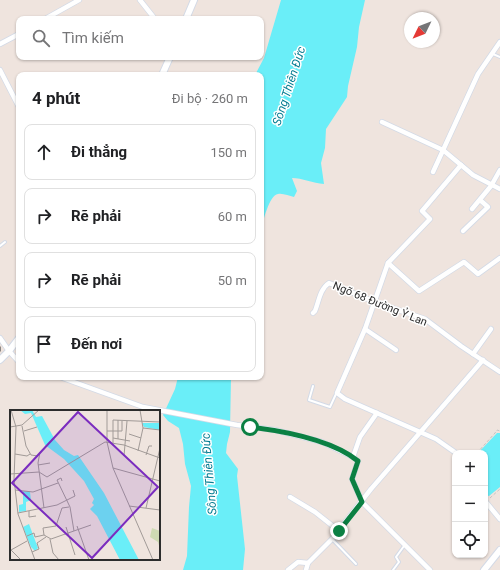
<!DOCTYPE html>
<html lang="vi">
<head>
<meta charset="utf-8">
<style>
  body { margin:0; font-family:Roboto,sans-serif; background:#f6f6f6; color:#202124 }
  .controls { position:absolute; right:12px; bottom:12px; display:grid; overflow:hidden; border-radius:8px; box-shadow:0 1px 3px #0004 }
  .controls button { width:36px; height:36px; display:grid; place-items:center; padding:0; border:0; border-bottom:1px solid #e0e0e0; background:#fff; color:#202124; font:20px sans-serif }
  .compass { position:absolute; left:404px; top:12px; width:36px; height:36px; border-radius:50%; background:#fff; box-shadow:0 1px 3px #0004; rotate:227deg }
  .stop { position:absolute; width:12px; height:12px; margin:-9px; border:3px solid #0b8043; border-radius:50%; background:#fff }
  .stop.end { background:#0b8043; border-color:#fff; box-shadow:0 1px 4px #0008 }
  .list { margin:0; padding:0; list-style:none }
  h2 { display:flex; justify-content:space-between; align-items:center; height:52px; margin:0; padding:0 16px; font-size:17px }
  h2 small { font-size:13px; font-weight:400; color:#757577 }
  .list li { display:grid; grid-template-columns:26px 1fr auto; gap:12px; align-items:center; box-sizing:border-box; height:56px; margin:0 8px 8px; padding:0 8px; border:1px solid #e0e0e0; border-radius:8px }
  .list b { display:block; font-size:15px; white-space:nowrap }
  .list em { font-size:13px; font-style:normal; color:#757577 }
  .icon { flex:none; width:22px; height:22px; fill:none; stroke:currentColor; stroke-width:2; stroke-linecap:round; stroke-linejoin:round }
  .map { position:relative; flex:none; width:500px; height:570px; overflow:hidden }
  .search { position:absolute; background:#fff; box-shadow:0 1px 3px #0004; left:16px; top:16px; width:248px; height:44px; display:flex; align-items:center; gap:10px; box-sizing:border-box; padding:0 14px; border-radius:8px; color:#757577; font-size:15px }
  .panel { position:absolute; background:#fff; box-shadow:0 1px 3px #0004; left:16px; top:72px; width:248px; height:308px; border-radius:8px }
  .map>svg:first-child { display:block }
  .water { fill:#6aeef8 }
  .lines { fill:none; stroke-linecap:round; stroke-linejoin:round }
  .lane-casing { stroke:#d3dae6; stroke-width:4 }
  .street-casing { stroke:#d3dae6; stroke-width:6 }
  .secondary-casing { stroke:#d3dae6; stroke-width:8 }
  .path { stroke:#c4c4c4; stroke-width:1; stroke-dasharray:3 2; stroke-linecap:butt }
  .lane { stroke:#fff; stroke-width:2 }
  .street { stroke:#fff; stroke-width:4.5 }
  .secondary { stroke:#fff; stroke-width:6 }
  .shaded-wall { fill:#8d8784 }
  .route { stroke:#0b8043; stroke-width:5 }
  .labels { text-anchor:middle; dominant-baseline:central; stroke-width:3; stroke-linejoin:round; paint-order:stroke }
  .street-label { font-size:11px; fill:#2c2c2c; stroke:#fff }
  .water-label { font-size:12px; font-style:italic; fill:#057d92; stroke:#fff }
  .inset-road { fill:none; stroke:#a19a97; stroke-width:1 }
  .view { fill:#7b2cbf; fill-opacity:0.15; stroke:#7b2cbf; stroke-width:2 }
  .inset-edge { fill:none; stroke:#2c2c2c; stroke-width:2 }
</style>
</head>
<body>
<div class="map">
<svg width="500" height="570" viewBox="0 0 500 570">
  <rect width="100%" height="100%" fill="#efe4de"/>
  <g class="water">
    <path d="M281,0H365L359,27L357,47L348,86L347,97L326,129L325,148L321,163L324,184C313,183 302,178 292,178L297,191L294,197C289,196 283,193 278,194C269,195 263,222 261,230V75H255L264,58Z"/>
    <polygon points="178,377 231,377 230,432 227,444 226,453 238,469 237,476 245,549 243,570 183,570 187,556 189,507 191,486 185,464 183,444 179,428 168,421 163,415 175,389"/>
    <polygon points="497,433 500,433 500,487 489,496 485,495 485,453 478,453"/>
  </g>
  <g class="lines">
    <defs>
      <g id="lane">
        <polyline points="493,54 500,57"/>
        <polyline points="0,246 5,242"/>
        <polyline points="313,386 309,400 330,407 336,394"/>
        <polyline points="332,539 356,564"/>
        <polyline points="393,570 399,562 396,557 404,546"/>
      </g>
      <g id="street">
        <polyline points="140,0 155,19"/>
        <polyline points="45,19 79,0"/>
        <polyline points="0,44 19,34"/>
        <polyline points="0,70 19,107"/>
        <polyline points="382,122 443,150 473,175 500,189"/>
        <polyline points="433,172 478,74 500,42"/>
        <polyline points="472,209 491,186 500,170"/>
        <polyline points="463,231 488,207 480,200"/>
        <polyline points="388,263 419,291 464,262 478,274 500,258"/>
        <path d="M313,313L315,311C319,301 320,289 329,283L375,302L425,319L461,346L500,372"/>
        <polyline points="365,329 396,350"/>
        <polyline points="0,338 9,351 19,362"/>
        <polyline points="473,354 491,329"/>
        <polyline points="60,377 143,407 237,425 275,430 322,442 353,457 358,461 352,479 362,502 430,570"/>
        <polyline points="456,453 436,439 345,399 337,393 365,329 388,263 430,219 422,211 461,165"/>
        <polyline points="353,457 360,437 377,413"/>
        <polyline points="290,497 315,512 339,531"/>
        <polyline points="485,501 500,519"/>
        <polyline points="288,570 298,562 308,563"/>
        <polyline points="306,570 308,563 332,539 371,489 483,360"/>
      </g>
      <g id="secondary">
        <polyline points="186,19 194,0"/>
        <polyline points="162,75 170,57"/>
        <polyline points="0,360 9,351 19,338"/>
        <polyline points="484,570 500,550"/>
      </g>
    </defs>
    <use href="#lane" class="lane-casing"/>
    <use href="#street" class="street-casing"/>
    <use href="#secondary" class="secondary-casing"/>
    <g class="path">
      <polyline points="477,453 495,433 497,430 500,431"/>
      <polyline points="490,498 500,489"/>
    </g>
    <use href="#lane" class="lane"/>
    <use href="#street" class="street"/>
    <use href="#secondary" class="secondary"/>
  </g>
  <polygon class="shaded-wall" points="1,346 1,351 0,352 0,347"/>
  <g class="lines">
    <path class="route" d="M250,427C283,431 331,439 358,461L352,479L362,502L339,531"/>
  </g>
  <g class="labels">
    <g class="street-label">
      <text transform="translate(380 304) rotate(22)">Ngõ 68 Đường Ỷ Lan</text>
    </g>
    <g class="water-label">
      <text transform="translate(289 86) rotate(-72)">Sông Thiên Đức</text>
      <text transform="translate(209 474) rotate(-95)">Sông Thiên Đức</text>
    </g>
  </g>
  <g transform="translate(10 410)">
    <rect width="150" height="150" fill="#efe4de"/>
    <path d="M142,118L150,121V139L148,132L140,127Z" fill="#cedab3"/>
    <path d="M10,0H22L26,7L32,6L45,30L54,40L64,46L68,45L94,83L129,150H110L87,106L80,99L84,95L82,93L84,89L74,71L54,49L35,35L21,3L15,4ZM132,13H150V20L134,17ZM13,81L20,82L21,90L16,92V101L9,102V95L13,94ZM19,114L28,138L25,141L21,137L13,117Z" fill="#6aeef8"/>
    <path class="inset-road" d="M1,0L6,17L4,69L8,104L25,150M97,0V32L103,58L143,150M12,16L16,36L21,45L28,46M0,17L12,15L29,0M133,18L150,20M14,21L27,17M97,21H112V11M119,24L131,28M103,28L120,31M108,29V10M103,33V10L150,12M128,41L133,18L130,0M30,42L28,53L34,98M5,44L17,46L20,44M136,45L139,36H142M114,46L117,11M28,55L40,53M103,58L150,71M0,64L29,62L37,67L95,32L114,35L150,48M52,71L51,68L47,70L60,97L64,121M5,80L23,82L48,73M119,96L150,100M136,98L150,38M19,101V107L26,106M8,103L47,95L65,86L63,80M67,116L79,150M56,117L65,145M34,125L33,118L46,116L52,98L59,97M17,126L24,123L25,127L34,125L41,129L81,115M40,129L43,143L49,150M0,139L11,150M1,140L17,131M22,142L29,139L27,133L36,127"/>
    <path class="view" d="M68,2L148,77L82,148L2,73Z"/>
    <rect width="150" height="150" class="inset-edge"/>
  </g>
</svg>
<div class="controls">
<button>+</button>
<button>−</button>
<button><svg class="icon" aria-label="locate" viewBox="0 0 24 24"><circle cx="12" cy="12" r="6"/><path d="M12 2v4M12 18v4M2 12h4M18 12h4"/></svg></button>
</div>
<svg class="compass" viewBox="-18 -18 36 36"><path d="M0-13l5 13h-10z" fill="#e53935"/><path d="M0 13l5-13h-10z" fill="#757577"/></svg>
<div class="stop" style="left:250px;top:427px"></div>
<div class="stop end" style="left:339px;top:531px"></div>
<div class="search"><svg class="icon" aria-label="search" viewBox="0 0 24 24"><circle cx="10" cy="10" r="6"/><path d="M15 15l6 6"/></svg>Tìm kiếm</div>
<section class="panel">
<h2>4 phút<small>Đi bộ · 260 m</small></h2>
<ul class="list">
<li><svg class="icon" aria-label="ahead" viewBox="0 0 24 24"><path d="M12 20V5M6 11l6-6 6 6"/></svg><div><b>Đi thẳng</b></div><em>150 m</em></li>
<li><svg class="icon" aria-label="right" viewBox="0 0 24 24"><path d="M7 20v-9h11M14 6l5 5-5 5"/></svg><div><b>Rẽ phải</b></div><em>60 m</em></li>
<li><svg class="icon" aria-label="right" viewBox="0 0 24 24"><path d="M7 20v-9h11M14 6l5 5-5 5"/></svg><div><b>Rẽ phải</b></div><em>50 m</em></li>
<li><svg class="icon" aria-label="arrive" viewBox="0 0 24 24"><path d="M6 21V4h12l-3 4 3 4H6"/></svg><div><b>Đến nơi</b></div></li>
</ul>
</section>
</div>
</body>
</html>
